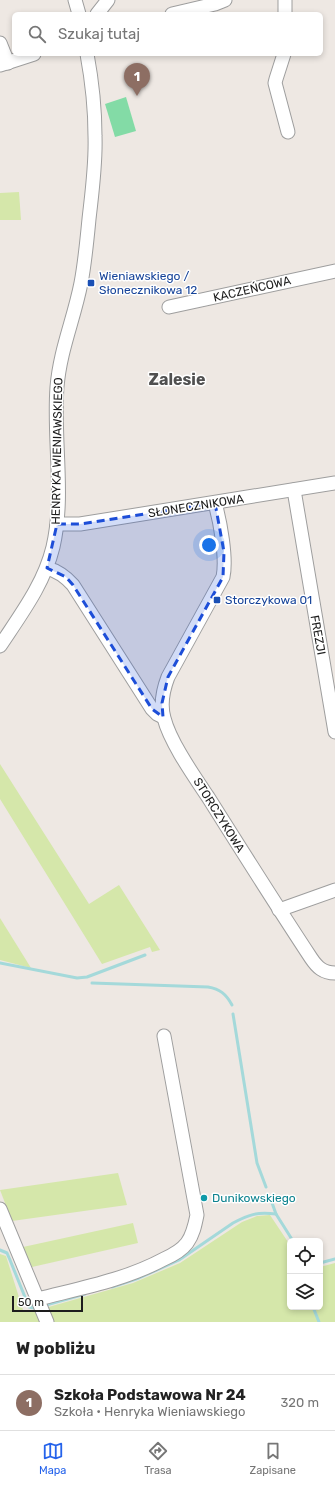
<!DOCTYPE html>
<html lang="pl">
<head>
<meta charset="utf-8">
<style>
  body { margin:0; font-family:Rubik,sans-serif; background:#f6f6f6; color:#222 }
  .controls { position:absolute; right:12px; bottom:12px; display:grid; overflow:hidden; border-radius:6px; box-shadow:0 2px 6px #0003 }
  .controls button { width:36px; height:36px; display:grid; place-items:center; padding:0; border:0; border-bottom:1px solid #e0e0e0; background:#fff; color:#222; font:20px sans-serif }
  .scale { position:absolute; left:12px; bottom:10px; width:71px; box-sizing:border-box; padding-left:4px; border:2px solid #1d1d1d; border-top:0; font-size:11px; line-height:14px; white-space:nowrap; color:#1d1d1d; -webkit-text-stroke:3px #fff; paint-order:stroke }
  .you { position:absolute; left:209px; top:545px; width:14px; height:14px; margin:-10px; border:3px solid #fff; border-radius:50%; background:#1a73e8; box-shadow:0 0 0 6px #1a73e833 }
  .badge { display:grid; place-items:center; width:26px; height:26px; border-radius:50%; background:#2563eb; color:#fff; font-size:13px; font-weight:700 }
  .pin { position:absolute; translate:-50% -33px; filter:drop-shadow(0 1px 2px #0008) }
  .pin::after { content:''; position:absolute; top:21px; width:14px; height:12px; background:inherit; clip-path:polygon(0 0,100% 0,50% 100%) }
  .list { margin:0; padding:0; list-style:none }
  h2 { display:flex; justify-content:space-between; align-items:center; height:52px; margin:0; padding:0 16px; font-size:17px }
  h2 small { font-size:13px; font-weight:400; color:#767676 }
  .list li { display:grid; grid-template-columns:26px 1fr auto; gap:12px; align-items:center; box-sizing:border-box; height:56px; padding:0 16px; border-top:1px solid #e0e0e0 }
  .list b { display:block; font-size:15px; white-space:nowrap }
  .list p { margin:0; font-size:13px; white-space:nowrap; color:#767676 }
  .list em { font-size:13px; font-style:normal; color:#767676 }
  .icon { flex:none; width:22px; height:22px; fill:none; stroke:currentColor; stroke-width:2; stroke-linecap:round; stroke-linejoin:round }
  .map { position:relative; flex:none; width:335px; height:1322px; overflow:hidden }
  .search { position:absolute; background:#fff; box-shadow:0 2px 6px #0003; left:12px; right:12px; top:12px; height:44px; display:flex; align-items:center; gap:10px; box-sizing:border-box; padding:0 14px; border-radius:6px; color:#767676; font-size:15px }
  .sheet { height:108px; background:#fff }
  nav { display:flex; justify-content:space-around; align-items:center; box-sizing:border-box; height:56px; border-top:1px solid #e0e0e0; background:#fff; font-size:11px; color:#767676 }
  nav a { display:grid; justify-items:center; gap:2px }
  nav .on { color:#2563eb }
  .map>svg:first-child { display:block }
  .grass { fill:#d5e7aa }
  .pitch { fill:#83dba6 }
  .lines { fill:none; stroke-linecap:round; stroke-linejoin:round }
  .stream { stroke:#a4d9da; stroke-width:3 }
  .minor-casing { stroke:#9e9e9e; stroke-width:15 }
  .minor { stroke:#fff; stroke-width:13 }
  .marked { fill:#1d4ed8; fill-opacity:0.2; stroke:#1d4ed8; stroke-width:3; stroke-dasharray:8 5; stroke-linejoin:round }
  .transit-dot { fill:#1a4fb4; stroke:#fff; stroke-width:1.5 }
  .culture-dot { fill:#0f9aa8; stroke:#fff; stroke-width:1.5 }
  .labels { text-anchor:middle; dominant-baseline:central; stroke-width:3; stroke-linejoin:round; paint-order:stroke }
  .transit-label { font-size:12px; fill:#164399; stroke:#fff; text-anchor:start }
  .street-label { font-size:12px; fill:#1d1d1d; stroke:#fff }
  .culture-label { font-size:12px; fill:#0d838f; stroke:#fff; text-anchor:start }
  .district-label { font-size:16px; font-weight:bold; fill:#505050; stroke:#fff }
</style>
</head>
<body>
<div class="map">
<svg width="335" height="1322" viewBox="0 0 335 1322">
  <rect width="100%" height="100%" fill="#eee8e3"/>
  <g class="grass">
    <polygon points="19,192 21,220 0,220 0,193"/>
    <polygon points="0,764 89,904 119,885 160,950 152,952 150,947 102,964 0,799"/>
    <polygon points="0,918 31,968 0,960"/>
    <polygon points="118,1173 127,1205 12,1221 0,1190"/>
    <polygon points="270,1215 290,1245 290,1307 320,1307 320,1267 335,1263 335,1322 0,1322 0,1254 6,1256 23,1310 38,1310 133,1283 180,1263 242,1222 257,1216"/>
    <polygon points="133,1223 138,1243 32,1267 23,1247"/>
  </g>
  <polygon class="pitch" points="126,97 136,131 115,137 105,104"/>
  <g class="lines">
    <g class="stream">
      <polyline points="0,963 77,978 87,977 145,955"/>
      <path d="M92,983L208,987C220,989 226,994 232,1005"/>
      <polyline points="233,1014 257,1163 266,1187"/>
      <polyline points="271,1200 276,1214 293,1241"/>
      <polyline points="0,1250 7,1253 10,1260 29,1307 34,1308"/>
      <polyline points="320,1263 335,1259"/>
      <path d="M112,1287L139,1278L179,1260L233,1223C250,1214 257,1212 276,1214"/>
      <polyline points="46,1305 85,1294"/>
      <polyline points="313,1307 319,1322"/>
    </g>
    <defs>
      <g id="minor">
        <polyline points="75,0 79,14"/>
        <polyline points="285,0 285,14"/>
        <polyline points="97,14 108,0"/>
        <polyline points="172,14 215,4 225,0"/>
        <polyline points="0,43 8,63"/>
        <polyline points="284,54 276,79 275,83 288,132"/>
        <polyline points="0,65 34,54"/>
        <polyline points="169,307 335,271"/>
        <polyline points="294,490 335,732"/>
        <path d="M215,503C220,521 227,558 223,577L168,677C163,690 160,704 164,718C170,742 194,776 208,797C242,851 276,905 311,958C317,967 323,973 335,973"/>
        <polyline points="57,524 80,524 335,483"/>
        <path d="M47,568C58,571 65,576 73,585L152,709L157,714L163,717"/>
        <path d="M0,646C21,614 44,584 53,547C65,495 53,440 57,387C60,350 74,319 81,283C85,262 87,240 89,219C92,192 96,164 95,136C95,109 92,81 87,54"/>
        <polyline points="279,910 335,890"/>
        <polyline points="0,1209 47,1322"/>
        <path d="M38,1299C81,1288 125,1280 164,1259C173,1255 181,1251 187,1243C193,1235 195,1225 197,1215L164,1036"/>
      </g>
    </defs>
    <use href="#minor" class="minor-casing"/>
    <use href="#minor" class="minor"/>
  </g>
  <path class="marked" d="M215,503L224,552L223,577L168,677L162,703L163,717L152,709L73,585L66,577L47,568L57,524H80Z"/>
  <g class="transit-dot">
    <rect x="87" y="279" width="8" height="8" rx="2"/>
    <rect x="213" y="596" width="8" height="8" rx="2"/>
  </g>
  <circle class="culture-dot" cx="204" cy="1198" r="4"/>
  <g class="labels">
    <g class="transit-label">
      <text x="99" y="276">Wieniawskiego /<tspan x="99" dy="14">Słonecznikowa 12</tspan></text>
      <text x="225" y="600">Storczykowa 01</text>
    </g>
    <g class="street-label">
      <text transform="translate(252 289) rotate(-13)">KACZEŃCOWA</text>
      <text transform="translate(57 451) rotate(-89)">HENRYKA WIENIAWSKIEGO</text>
      <text transform="translate(196 506) rotate(-9)">SŁONECZNIKOWA</text>
      <text transform="translate(318 635) rotate(80)">FREZJI</text>
      <text transform="translate(219 815) rotate(58)">STORCZYKOWA</text>
    </g>
    <g class="culture-label">
      <text x="212" y="1198">Dunikowskiego</text>
    </g>
    <g class="district-label">
      <text x="177" y="379">Zalesie</text>
    </g>
  </g>
</svg>
<div class="controls">
<button><svg class="icon" aria-label="locate" viewBox="0 0 24 24"><circle cx="12" cy="12" r="6"/><path d="M12 2v4M12 18v4M2 12h4M18 12h4"/></svg></button>
<button><svg class="icon" aria-label="layers" viewBox="0 0 24 24"><path d="M12 4l9 5-9 5-9-5zM3 14l9 5 9-5"/></svg></button>
</div>
<div class="scale">50 m</div>
<div class="you"></div>
<div class="pin badge" style="left:137px;top:96px;background:#8d6e63">1</div>
<div class="search"><svg class="icon" aria-label="search" viewBox="0 0 24 24"><circle cx="10" cy="10" r="6"/><path d="M15 15l6 6"/></svg>Szukaj tutaj</div>
</div>
<section class="sheet">
<h2>W pobliżu<small></small></h2>
<ul class="list">
<li><span class="badge" style="background:#8d6e63">1</span><div><b>Szkoła Podstawowa Nr 24</b><p>Szkoła · Henryka Wieniawskiego</p></div><em>320 m</em></li>
</ul>
</section>
<nav>
<a class="on"><svg class="icon" aria-label="map" viewBox="0 0 24 24"><path d="M3 6l6-2 6 2 6-2v14l-6 2-6-2-6 2zM9 4v14M15 6v14"/></svg>Mapa</a>
<a><svg class="icon" aria-label="directions" viewBox="0 0 24 24"><path d="M12 3l9 9-9 9-9-9zM9 14v-3h6M13 9l2 2-2 2"/></svg>Trasa</a>
<a><svg class="icon" aria-label="saved" viewBox="0 0 24 24"><path d="M7 4h10v16l-5-4-5 4z"/></svg>Zapisane</a>
</nav>
</body>
</html>
